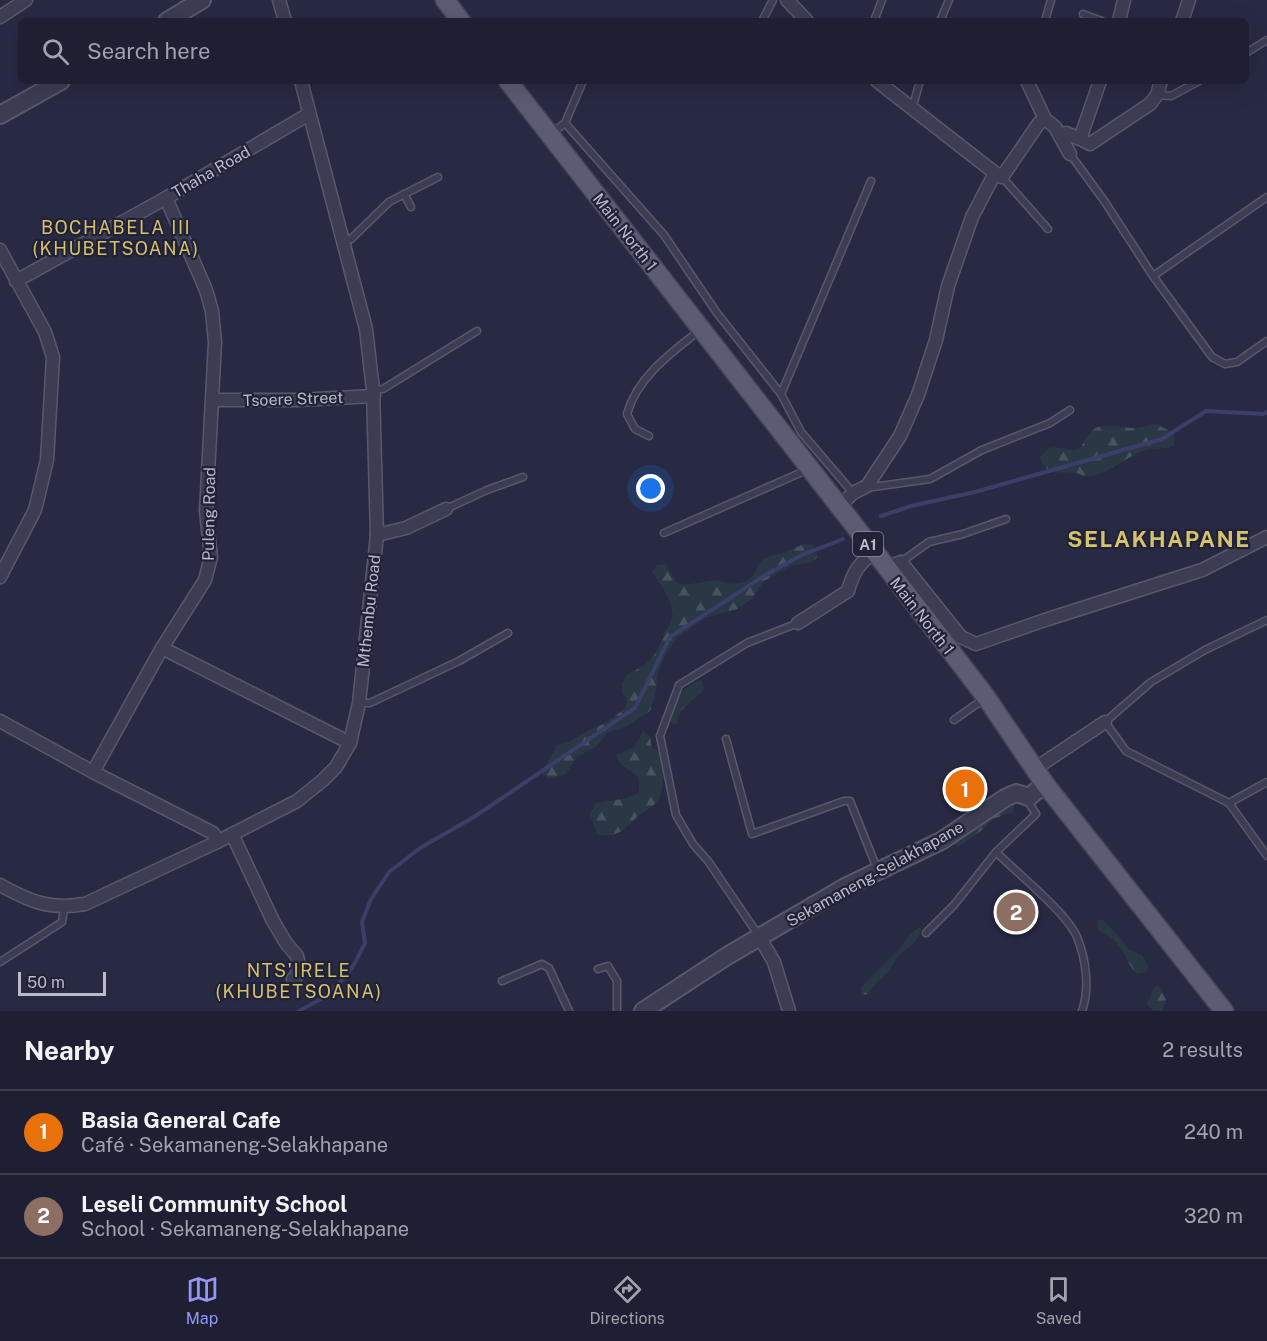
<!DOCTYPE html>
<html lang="en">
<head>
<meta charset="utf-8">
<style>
  body { margin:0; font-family:"Public Sans",sans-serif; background:#26273a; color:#f1f3f6 }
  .scale { position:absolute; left:18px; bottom:15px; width:88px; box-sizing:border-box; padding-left:6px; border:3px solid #babacc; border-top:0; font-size:16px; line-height:21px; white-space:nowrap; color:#babacc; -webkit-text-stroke:4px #212138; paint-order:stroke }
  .you { position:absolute; left:651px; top:489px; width:21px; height:21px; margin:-15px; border:4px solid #fff; border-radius:50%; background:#1a73e8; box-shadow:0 0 0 9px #1a73e833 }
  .badge { display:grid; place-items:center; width:39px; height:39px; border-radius:50%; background:#9595f7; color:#fff; font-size:20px; font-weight:700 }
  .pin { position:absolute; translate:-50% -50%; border:3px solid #fff; box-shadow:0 2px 6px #0006 }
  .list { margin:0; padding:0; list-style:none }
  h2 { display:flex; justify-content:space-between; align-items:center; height:78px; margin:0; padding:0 24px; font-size:26px }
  h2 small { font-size:20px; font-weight:400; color:#a1a2ac }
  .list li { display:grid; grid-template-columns:39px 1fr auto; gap:18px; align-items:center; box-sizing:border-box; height:84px; padding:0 24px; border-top:2px solid #3c3d4d }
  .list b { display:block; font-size:22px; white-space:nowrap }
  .list p { margin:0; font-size:20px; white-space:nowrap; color:#a1a2ac }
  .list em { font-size:20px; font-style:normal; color:#a1a2ac }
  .icon { flex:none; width:33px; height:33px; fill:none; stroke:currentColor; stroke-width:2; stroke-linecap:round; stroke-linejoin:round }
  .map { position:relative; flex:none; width:1267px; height:1011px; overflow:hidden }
  .search { position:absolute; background:#1e1f32; box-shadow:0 6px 24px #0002; left:18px; right:18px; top:18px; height:66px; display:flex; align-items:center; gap:15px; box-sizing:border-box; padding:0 21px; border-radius:9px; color:#a1a2ac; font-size:22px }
  .sheet { height:246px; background:#1e1f32 }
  nav { display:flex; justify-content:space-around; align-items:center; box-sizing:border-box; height:84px; border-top:2px solid #3c3d4d; background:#1e1f32; font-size:16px; color:#a1a2ac }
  nav a { display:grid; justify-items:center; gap:3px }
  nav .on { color:#9595f7 }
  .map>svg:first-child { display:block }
  .forest { fill:url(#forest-firs) }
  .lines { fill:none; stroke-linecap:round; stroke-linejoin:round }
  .stream { stroke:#3c3e6a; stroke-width:4 }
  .service-casing { stroke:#58586d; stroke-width:9 }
  .minor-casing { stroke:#58586d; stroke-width:15 }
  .tertiary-casing { stroke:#58586d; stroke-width:20 }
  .primary-casing { stroke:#434359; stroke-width:21 }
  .service { stroke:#3c3d53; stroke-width:6 }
  .minor { stroke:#3c3d53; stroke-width:12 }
  .tertiary { stroke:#3c3d53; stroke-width:16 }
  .primary { stroke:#5b5b73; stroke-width:18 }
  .labels { text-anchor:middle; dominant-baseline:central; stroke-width:4.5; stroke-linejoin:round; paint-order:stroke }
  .shield { fill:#212138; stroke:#8c8ca0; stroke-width:1.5 }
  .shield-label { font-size:15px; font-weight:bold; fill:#babacc }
  .street-label { font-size:16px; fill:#babacc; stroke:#212138 }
  .neighbourhood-label { font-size:18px; letter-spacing:1.5px; fill:#d5c36c; stroke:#212138 }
  .district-label { font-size:22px; font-weight:bold; letter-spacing:1.5px; fill:#d5c36c; stroke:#212138 }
</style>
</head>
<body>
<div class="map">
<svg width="1267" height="1011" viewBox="0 0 1267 1011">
  <defs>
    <pattern id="forest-firs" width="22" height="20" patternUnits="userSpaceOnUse" patternTransform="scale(1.5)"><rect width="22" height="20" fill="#2a3744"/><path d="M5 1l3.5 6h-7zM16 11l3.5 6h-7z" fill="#47525e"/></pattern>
  </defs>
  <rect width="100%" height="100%" fill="#282943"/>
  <g class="forest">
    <path d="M1156,424L1174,433V446C1164,450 1154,447 1143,451C1126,457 1103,479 1084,476C1081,475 1078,473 1075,473C1060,471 1059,476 1044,467L1040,458C1052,437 1062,454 1079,449C1084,443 1088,434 1094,429C1101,423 1122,427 1132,428C1140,428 1148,425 1156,424Z"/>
    <path d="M804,544L813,545L818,557L810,563L793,565L776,574L763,582L752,599L737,609L705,618L677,638L665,656L658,672L655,697L650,711L629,725L607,733L596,747L577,757L566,774L549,779L543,775C545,762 552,757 557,745L569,742L591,729L601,725L625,709L627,698L622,694C621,669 634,675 648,662C656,654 660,644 664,634C665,629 670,626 671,622C677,604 661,586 652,572L657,565L666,564L676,582L684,585L716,580L732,584L745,582L753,576L762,560L772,555L784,553Z"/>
    <path d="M701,679L704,689L680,712L677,725L671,722L667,708C677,694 686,687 701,679Z"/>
    <path d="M643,730L650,737L652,748L663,755C664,767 665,791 657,802C652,808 643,811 638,816C624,829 618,839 597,834L590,814L596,803L622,799L639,793C642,765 624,777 616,755L635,747Z"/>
    <polygon points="1011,804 1014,806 1013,812 993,819 981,831 958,847 953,844 957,837"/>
    <path d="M1102,919L1117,934L1129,950L1143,956L1148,966L1147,972L1137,974C1129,966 1127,958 1121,949C1116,940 1107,935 1098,930L1097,921Z"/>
    <path d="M918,928H921C921,941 906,948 898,957C894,962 891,968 887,973C880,979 873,985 869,994L862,995L861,987L902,946L908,936Z"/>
    <polygon points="1158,985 1166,1000 1162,1011 1153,1011 1147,1004 1153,989"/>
  </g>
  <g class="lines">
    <g class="stream">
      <polyline points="881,516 911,506 975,492 1162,439 1206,411 1263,414 1267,412"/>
      <polyline points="299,1011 326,996 347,975 356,961 365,943 362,922 371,899 389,872 420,848 474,817 635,708 670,637 767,574 802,555 843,539"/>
    </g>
    <defs>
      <g id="service">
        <polyline points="1083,14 1102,21"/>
        <polyline points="762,21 773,0"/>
        <polyline points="874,21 882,0"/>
        <polyline points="940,21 949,0"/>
        <polyline points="1045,21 1051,0"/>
        <polyline points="1246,53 1267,40"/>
        <polyline points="1157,95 1171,96 1199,81"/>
        <polyline points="912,109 920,81"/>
        <polyline points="565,123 664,235 717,313 781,394"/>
        <polyline points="552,133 565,123 583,81"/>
        <polyline points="1070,154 1105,202 1153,276 1212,357 1225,364 1237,362 1267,341"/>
        <polyline points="1002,177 1048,229"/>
        <polyline points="404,194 411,207"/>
        <polyline points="344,242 351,239 389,202 438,177"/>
        <polyline points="1153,276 1267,197"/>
        <polyline points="373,390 383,389 477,331"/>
        <path d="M649,436L635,429L627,414C637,377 672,352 700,330"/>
        <polyline points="867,486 873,487 930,479 982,450 1050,423 1070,410"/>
        <polyline points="853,493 801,432 781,394 871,181"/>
        <polyline points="446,509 487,490 523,477"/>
        <polyline points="664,533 809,469"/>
        <polyline points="901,562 929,542 963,534 1006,519"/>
        <polyline points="1267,620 1205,650 1151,682 1105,722 1126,751 1229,803 1267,782"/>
        <polyline points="359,703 370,703 459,661 508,633"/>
        <polyline points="954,720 985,698"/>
        <polyline points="726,739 752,834 844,801 850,801 878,871"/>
        <path d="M1029,797V803L1036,814L996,852C1016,872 1067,913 1077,937C1086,959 1090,988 1082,1011"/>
        <polyline points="1229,803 1267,856"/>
        <polyline points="926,933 954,905 996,852"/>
        <polyline points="759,936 708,861 693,844 676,815 660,736 679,685 747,643 798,623"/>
        <polyline points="0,962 62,922 64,908"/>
        <polyline points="598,969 608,966 617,981 617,1011"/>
        <polyline points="502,981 542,964 549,968 569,1011"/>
      </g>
      <g id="minor">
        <polyline points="279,0 285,21"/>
        <polyline points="787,0 807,21"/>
        <polyline points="0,17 26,0"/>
        <polyline points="1119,21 1124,0"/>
        <polyline points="1182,21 1189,0"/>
        <polyline points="1027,81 1045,119 1055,127 1070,154"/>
        <polyline points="1060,135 1066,133 1080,139 1100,81"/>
        <polyline points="1080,139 1090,144 1150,104 1157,95 1161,81"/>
        <polyline points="995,173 1002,177 1039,123 1045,119"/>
        <polyline points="0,250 45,332 53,357 47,460 35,510 0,577"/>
        <polyline points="16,281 166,198 309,114"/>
        <polyline points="213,400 297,400 374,396"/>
        <polyline points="839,507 853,493 867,486 900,436 918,395 936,340 948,286 972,217 995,173 877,81"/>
        <polyline points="377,535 406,528 446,509"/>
        <polyline points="886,568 901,562 961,637 976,644 1045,620 1202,570 1267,537"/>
        <path d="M798,623L848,591C853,572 859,563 875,552"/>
        <polyline points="162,648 350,743"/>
        <polyline points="0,721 93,772 213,833 217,842"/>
        <polyline points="1036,768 1105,722"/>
        <polyline points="93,772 162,648 205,580 211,557 206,511 215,342 212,311 206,290 166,198"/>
        <polyline points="232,834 273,921 286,943 297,956 299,965 296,977 293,979"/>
        <path d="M0,885C31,902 50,910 85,904L217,842L297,801L322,781L336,767L350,743L359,703L377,535L373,390L366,329L301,81"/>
        <polyline points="760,938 774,962 789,1011"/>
      </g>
      <g id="tertiary">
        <polyline points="167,21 202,0"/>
        <polyline points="0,115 61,81"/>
        <polyline points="643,1011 727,956 847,886 941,841 1005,798 1016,793 1029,797 1045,784"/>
      </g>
      <g id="primary">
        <polyline points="445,0 461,21"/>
        <polyline points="508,81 875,552 986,697 1045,784 1224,1011"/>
      </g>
    </defs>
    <use href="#service" class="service-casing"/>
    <use href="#minor" class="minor-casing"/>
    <use href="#tertiary" class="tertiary-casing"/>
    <use href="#primary" class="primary-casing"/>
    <use href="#service" class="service"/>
    <use href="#minor" class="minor"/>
    <use href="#tertiary" class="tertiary"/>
    <use href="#primary" class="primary"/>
  </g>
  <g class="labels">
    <rect class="shield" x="853" y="532" width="30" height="24" rx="4.5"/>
    <g class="shield-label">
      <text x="868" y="544">A1</text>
    </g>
    <g class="street-label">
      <text transform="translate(211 172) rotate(-30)">Thaha Road</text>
      <text transform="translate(625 232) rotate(52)">Main North 1</text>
      <text transform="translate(293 399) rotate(-2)">Tsoere Street</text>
      <text transform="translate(209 514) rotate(-89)">Puleng Road</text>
      <text transform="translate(369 611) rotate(-84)">Mthembu Road</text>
      <text transform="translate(922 616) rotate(52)">Main North 1</text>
      <text transform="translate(875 874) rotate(-29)">Sekamaneng-Selakhapane</text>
    </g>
    <g class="neighbourhood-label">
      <text x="116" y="227">BOCHABELA III<tspan x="116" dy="21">(KHUBETSOANA)</tspan></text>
      <text x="299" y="970">NTS'IRELE<tspan x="299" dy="21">(KHUBETSOANA)</tspan></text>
    </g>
    <g class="district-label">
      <text x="1159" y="539">SELAKHAPANE</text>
    </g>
  </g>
</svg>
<div class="scale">50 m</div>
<div class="you"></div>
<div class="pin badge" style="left:965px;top:789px;background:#e8710a">1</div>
<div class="pin badge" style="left:1016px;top:912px;background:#8d6e63">2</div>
<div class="search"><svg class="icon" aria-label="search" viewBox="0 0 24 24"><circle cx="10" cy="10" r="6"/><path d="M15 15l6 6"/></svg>Search here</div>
</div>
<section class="sheet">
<h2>Nearby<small>2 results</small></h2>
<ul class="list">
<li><span class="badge" style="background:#e8710a">1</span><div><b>Basia General Cafe</b><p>Café · Sekamaneng-Selakhapane</p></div><em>240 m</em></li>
<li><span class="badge" style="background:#8d6e63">2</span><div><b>Leseli Community School</b><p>School · Sekamaneng-Selakhapane</p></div><em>320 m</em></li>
</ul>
</section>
<nav>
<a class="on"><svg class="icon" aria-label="map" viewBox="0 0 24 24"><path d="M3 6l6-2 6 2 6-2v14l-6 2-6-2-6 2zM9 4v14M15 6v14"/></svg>Map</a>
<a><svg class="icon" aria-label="directions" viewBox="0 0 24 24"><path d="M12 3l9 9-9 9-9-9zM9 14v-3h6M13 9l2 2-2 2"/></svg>Directions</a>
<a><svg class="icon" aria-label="saved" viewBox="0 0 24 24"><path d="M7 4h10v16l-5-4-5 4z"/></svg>Saved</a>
</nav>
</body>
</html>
